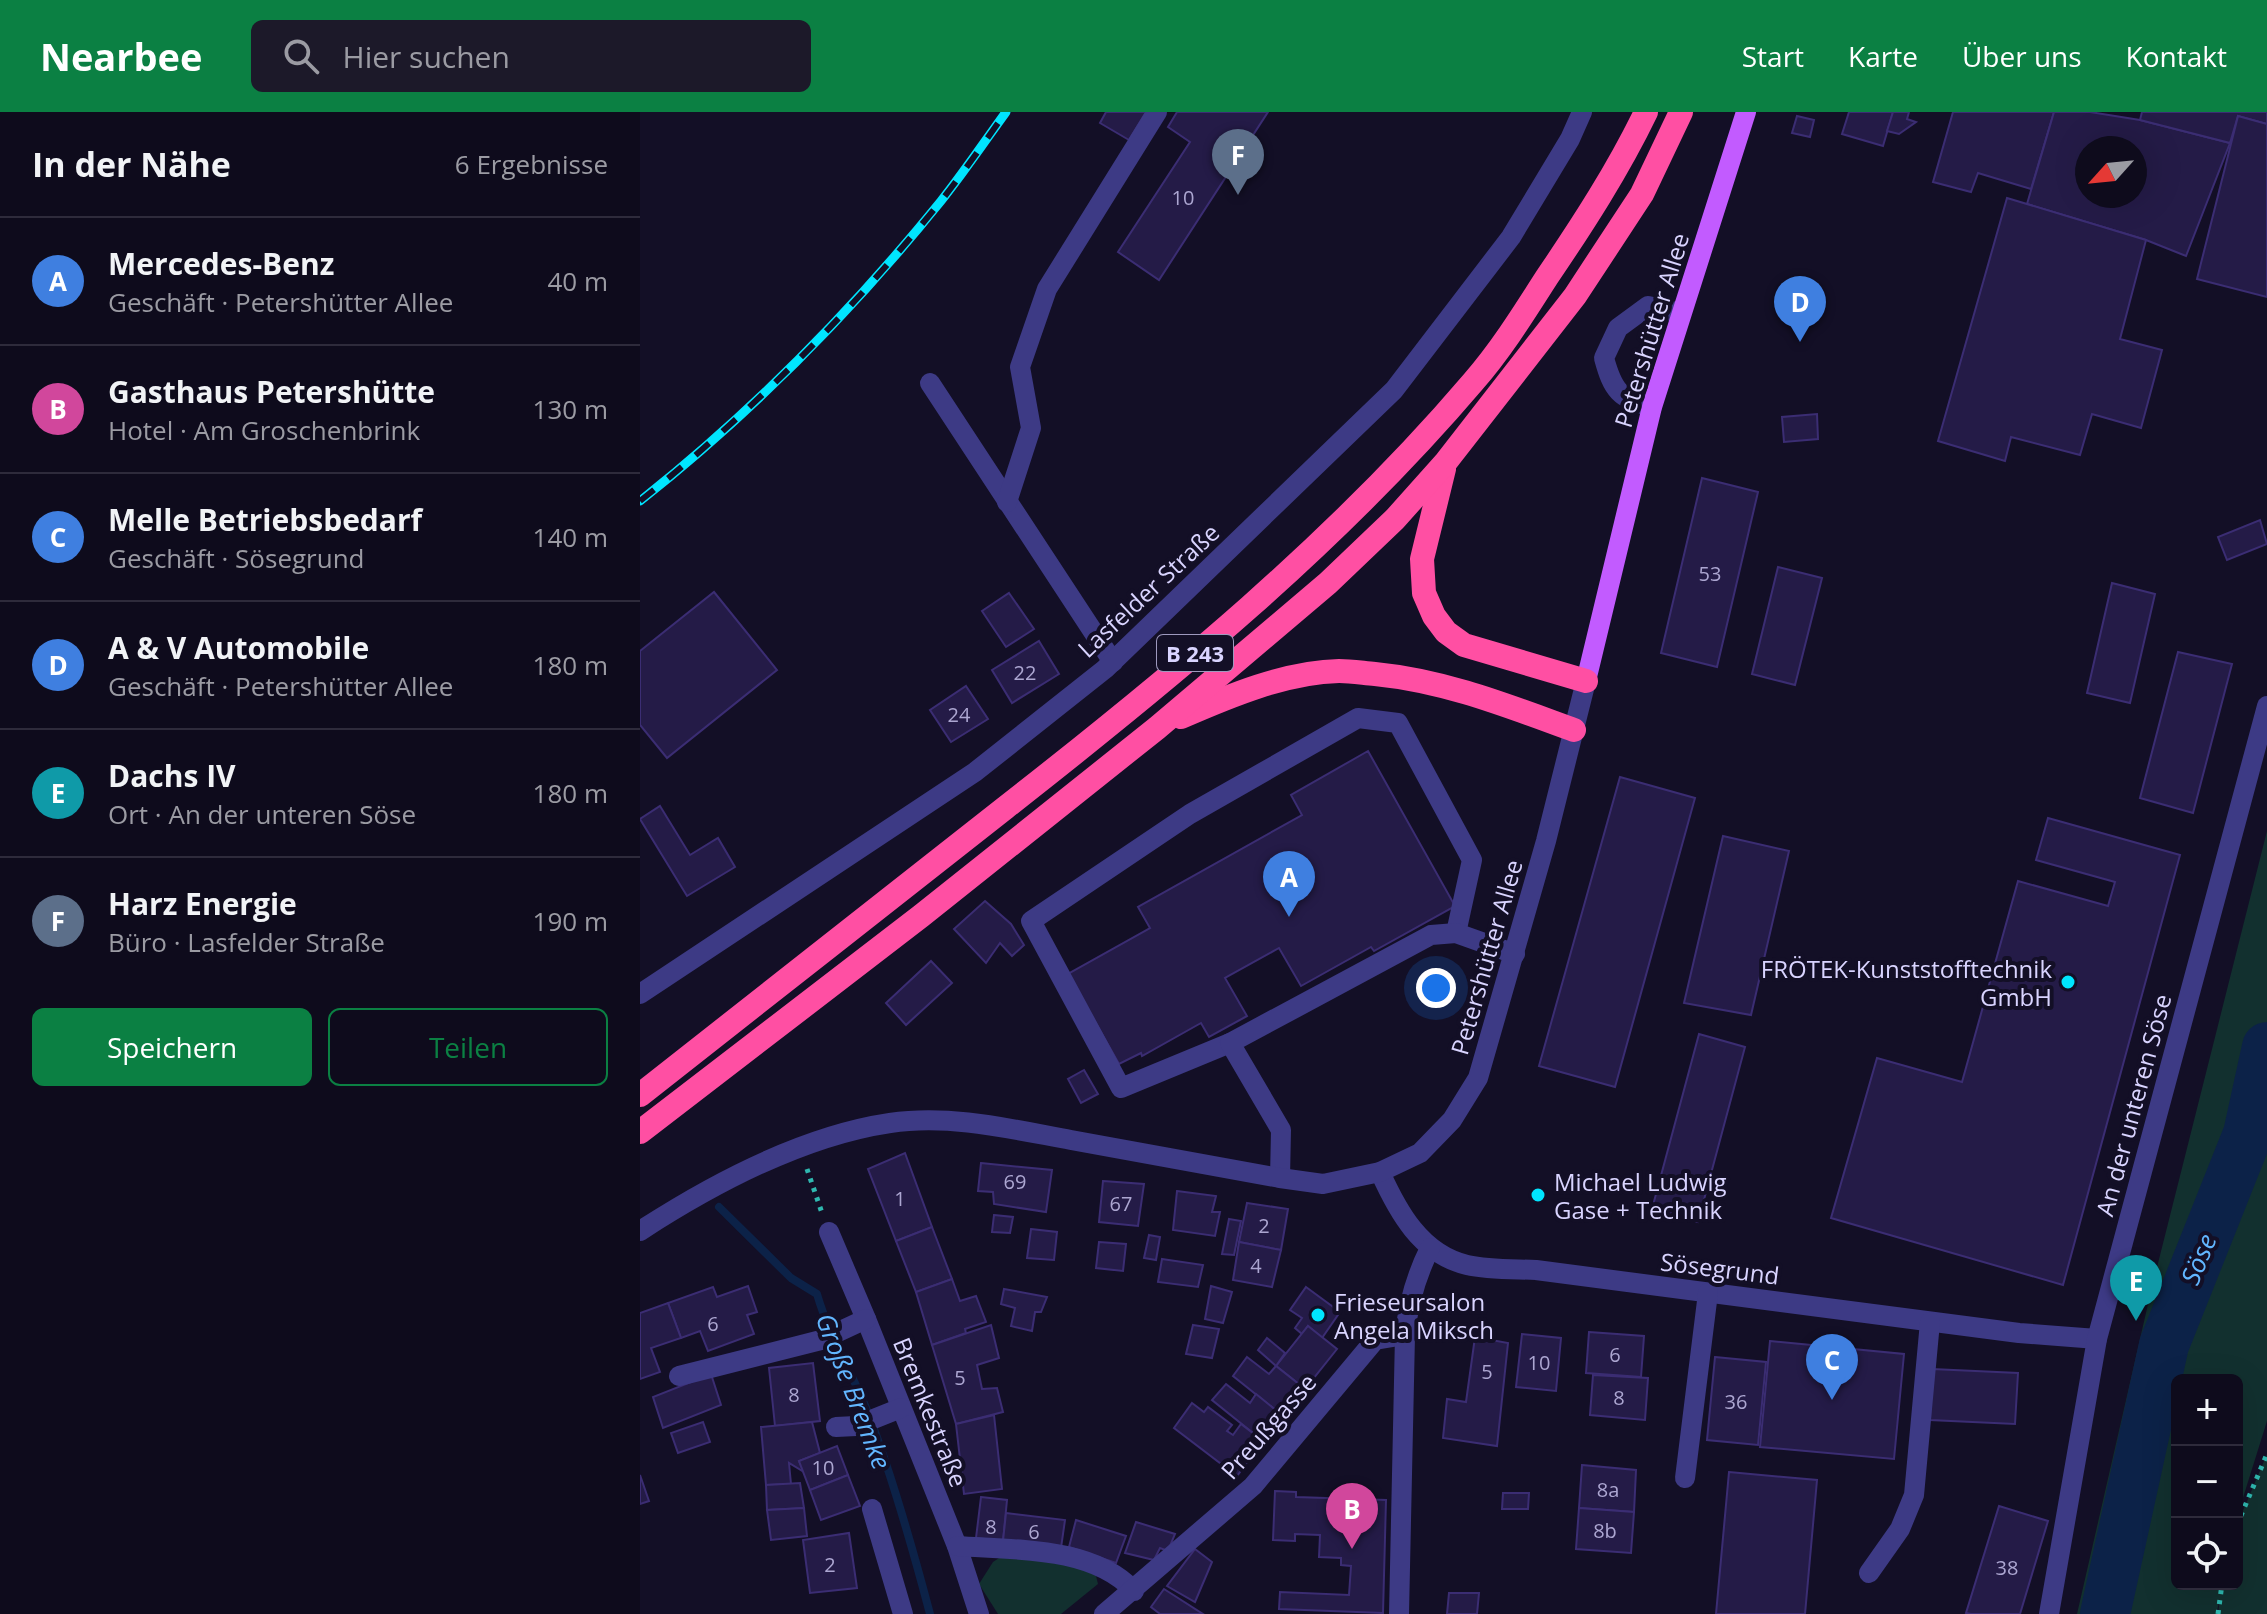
<!DOCTYPE html>
<html lang="de">
<head>
<meta charset="utf-8">
<style>
  body { margin:0; font-family:"Open Sans",sans-serif; background:#1c1929; color:#f1f3f6 }
  .controls { position:absolute; right:24px; bottom:24px; display:grid; overflow:hidden; border-radius:12px; box-shadow:0 8px 32px #0002 }
  .controls button { width:72px; height:72px; display:grid; place-items:center; padding:0; border:0; border-bottom:2px solid #2e2b3b; background:#0e0b1c; color:#f1f3f6; font:40px sans-serif }
  .compass { position:absolute; left:1435px; top:24px; width:72px; height:72px; border-radius:50%; background:#0e0b1c; box-shadow:0 8px 32px #0002; rotate:243deg }
  .you { position:absolute; left:796px; top:876px; width:28px; height:28px; margin:-20px; border:6px solid #fff; border-radius:50%; background:#1a73e8; box-shadow:0 0 0 12px #1a73e833 }
  .badge { display:grid; place-items:center; width:52px; height:52px; border-radius:50%; background:#0b8043; color:#fff; font-size:26px; font-weight:700 }
  .pin { position:absolute; translate:-50% -66px; filter:drop-shadow(0 2px 4px #0008) }
  .pin::after { content:''; position:absolute; top:42px; width:28px; height:24px; background:inherit; clip-path:polygon(0 0,100% 0,50% 100%) }
  .list { margin:0; padding:0; list-style:none }
  h2 { display:flex; justify-content:space-between; align-items:center; height:104px; margin:0; padding:0 32px; font-size:34px }
  h2 small { font-size:26px; font-weight:400; color:#9b9ba3 }
  .list li { display:grid; grid-template-columns:52px 1fr auto; gap:24px; align-items:center; box-sizing:border-box; height:128px; padding:0 32px; border-top:2px solid #2e2b3b }
  .list b { display:block; font-size:30px; white-space:nowrap }
  .list p { margin:0; font-size:26px; white-space:nowrap; color:#9b9ba3 }
  .list em { font-size:26px; font-style:normal; color:#9b9ba3 }
  .actions { display:flex; gap:16px; padding:24px 32px }
  .actions a { flex:1; padding:18px 0; border:2px solid #0b8043; border-radius:12px; text-align:center; font-size:28px; color:#0b8043 }
  .actions .main { background:#0b8043; color:#fff }
  .icon { flex:none; width:44px; height:44px; fill:none; stroke:currentColor; stroke-width:2; stroke-linecap:round; stroke-linejoin:round }
  .map { position:relative; flex:none; width:1627px; height:1502px; overflow:hidden }
  header { display:flex; align-items:center; gap:48px; box-sizing:border-box; height:112px; padding:0 40px; background:#0b8043; color:#fff }
  header strong { font-size:38px }
  nav { display:flex; gap:44px; margin-inline-start:auto; font-size:28px }
  .search { width:560px; height:72px; background:#1c1929; display:flex; align-items:center; gap:20px; box-sizing:border-box; padding:0 28px; border-radius:12px; color:#9b9ba3; font-size:30px }
  main { display:flex }
  aside { flex:1; background:#0e0b1c }
  .map>svg:first-child { display:block }
  .green { fill:#12302f }
  .lines { fill:none; stroke-linecap:round; stroke-linejoin:round }
  .stream { stroke:#0c2248; stroke-width:8 }
  .river { stroke:#0c2248; stroke-width:50 }
  .building { fill:#241b47; stroke:#3b2d73; stroke-width:2; fill-rule:evenodd }
  .path { stroke:#2fb8b0; stroke-width:5; stroke-dasharray:4 6; stroke-linecap:butt }
  .minor { stroke:#3d3a85; stroke-width:20 }
  .major { stroke:#c25bff; stroke-width:20 }
  .highway { stroke:#ff4fa3; stroke-width:24 }
  .rail-casing { stroke:#00e5ff; stroke-width:9 }
  .rail { stroke:#130f26; stroke-width:6; stroke-dasharray:18; stroke-linecap:butt }
  .poi-dot { fill:#00e5ff; stroke:#130f26; stroke-width:3 }
  .labels { text-anchor:middle; dominant-baseline:central; stroke-width:8; stroke-linejoin:round; paint-order:stroke }
  .number-label { font-size:20px; fill:#aca6d1 }
  .shield { fill:#130f26; stroke:#9e99be; stroke-width:2 }
  .shield-label { font-size:22px; font-weight:bold; fill:#d9d4ff }
  .street-label { font-size:24px; fill:#d9d4ff; stroke:#130f26 }
  .poi-label { font-size:24px; fill:#d9d4ff; stroke:#130f26; text-anchor:start }
  .water-label { font-size:26px; font-style:italic; fill:#62b6ff; stroke:#130f26 }
</style>
</head>
<body>
<header>
<strong>Nearbee</strong>
<div class="search"><svg class="icon" aria-label="search" viewBox="0 0 24 24"><circle cx="10" cy="10" r="6"/><path d="M15 15l6 6"/></svg>Hier suchen</div>
<nav><a>Start</a><a>Karte</a><a>Über uns</a><a>Kontakt</a></nav>
</header>
<main>
<aside>
<h2>In der Nähe<small>6 Ergebnisse</small></h2>
<ul class="list">
<li><span class="badge" style="background:#3f7fe0">A</span><div><b>Mercedes-Benz</b><p>Geschäft · Petershütter Allee</p></div><em>40 m</em></li>
<li><span class="badge" style="background:#d1479c">B</span><div><b>Gasthaus Petershütte</b><p>Hotel · Am Groschenbrink</p></div><em>130 m</em></li>
<li><span class="badge" style="background:#3f7fe0">C</span><div><b>Melle Betriebsbedarf</b><p>Geschäft · Sösegrund</p></div><em>140 m</em></li>
<li><span class="badge" style="background:#3f7fe0">D</span><div><b>A &amp; V Automobile</b><p>Geschäft · Petershütter Allee</p></div><em>180 m</em></li>
<li><span class="badge" style="background:#0f9aa8">E</span><div><b>Dachs IV</b><p>Ort · An der unteren Söse</p></div><em>180 m</em></li>
<li><span class="badge" style="background:#5c6f8a">F</span><div><b>Harz Energie</b><p>Büro · Lasfelder Straße</p></div><em>190 m</em></li>
</ul>
<div class="actions"><a class="main">Speichern</a><a>Teilen</a></div>
</aside>
<div class="map">
<svg width="1627" height="1502" viewBox="0 0 1627 1502">
  <rect width="100%" height="100%" fill="#130f26"/>
  <g class="green">
    <polygon points="1627,719 1627,1309 1597,1405 1597,1268 1537,1268 1537,1472 1597,1472 1597,1413 1627,1342 1627,1502 1578,1502 1580,1487 1576,1502 1437,1502 1511,1179"/>
    <polygon points="362,1444 435,1451 456,1464 458,1472 421,1502 358,1502 339,1472 353,1450"/>
  </g>
  <g class="lines">
    <path class="stream" d="M79,1095L151,1166L177,1182C189,1224 212,1260 228,1301C253,1366 272,1434 290,1502"/>
    <polyline class="river" points="1465,1502 1524,1233 1608,1022 1627,935"/>
  </g>
  <g class="building">
    <polygon points="466,0 506,0 489,28 460,11"/>
    <polygon points="537,0 628,0 519,168 478,140 550,30 528,15"/>
    <polygon points="1209,0 1253,0 1243,34 1202,22"/>
    <polygon points="1253,0 1269,0 1267,7 1276,10 1259,22 1247,19"/>
    <polygon points="1313,0 1414,0 1391,77 1338,61 1331,80 1293,70"/>
    <path d="M1414,0H1450L1500,8L1590,31L1546,144L1506,128L1387,92ZM1447,36H1495V84H1447Z"/>
    <polygon points="1502,0 1627,0 1627,12 1598,4 1590,31 1500,8"/>
    <polygon points="1157,4 1174,8 1170,25 1152,21"/>
    <polygon points="1598,4 1627,12 1627,185 1557,167"/>
    <polygon points="1367,86 1506,128 1480,227 1522,238 1501,316 1452,302 1440,343 1371,325 1365,349 1298,329"/>
    <polygon points="1177,302 1178,327 1144,330 1142,305"/>
    <polygon points="1062,366 1118,380 1077,555 1021,541"/>
    <polygon points="1620,408 1627,432 1587,448 1578,425"/>
    <polygon points="1138,455 1182,466 1155,573 1112,562"/>
    <polygon points="1472,471 1515,482 1490,591 1447,581"/>
    <polygon points="74,480 137,558 27,646 0,613 0,539"/>
    <polygon points="369,481 394,517 366,535 342,499"/>
    <polygon points="399,529 419,562 372,591 352,558"/>
    <polygon points="1538,540 1592,552 1553,701 1500,686"/>
    <polygon points="326,574 348,607 311,630 290,598"/>
    <polygon points="728,639 815,794 734,839 731,835 661,874 639,836 585,866 607,904 569,925 561,911 502,944 501,941 479,952 428,862 510,816 498,795 662,703 651,683"/>
    <polygon points="980,665 1055,686 975,975 899,954"/>
    <polygon points="20,694 50,743 78,726 95,755 47,784 0,707"/>
    <polygon points="1408,706 1540,743 1423,1173 1191,1106 1237,946 1322,970 1378,769 1468,794 1475,770 1396,748"/>
    <polygon points="1083,724 1149,739 1111,903 1044,891"/>
    <polygon points="345,789 371,812 384,833 372,844 360,831 346,851 314,817"/>
    <polygon points="291,849 312,871 266,913 246,891"/>
    <polygon points="1059,922 1105,935 1058,1110 1012,1097"/>
    <polygon points="444,958 458,982 441,991 428,967"/>
    <polygon points="265,1041 292,1115 256,1129 228,1057"/>
    <polygon points="341,1051 412,1058 406,1100 354,1092 353,1080 338,1079"/>
    <polygon points="463,1069 504,1072 498,1114 459,1110"/>
    <polygon points="537,1079 576,1084 572,1100 580,1100 575,1124 533,1118"/>
    <polygon points="607,1091 648,1097 641,1138 599,1130"/>
    <polygon points="354,1103 373,1105 370,1121 352,1120"/>
    <polygon points="589,1107 601,1109 594,1143 582,1142"/>
    <polygon points="292,1115 312,1167 276,1180 256,1129"/>
    <polygon points="391,1117 417,1120 414,1148 387,1146"/>
    <polygon points="509,1123 520,1125 516,1148 504,1146"/>
    <polygon points="459,1130 486,1132 483,1159 456,1156"/>
    <polygon points="599,1130 641,1138 632,1175 593,1168"/>
    <polygon points="522,1147 563,1153 558,1175 518,1170"/>
    <polygon points="312,1167 320,1189 336,1184 346,1210 325,1217 326,1221 292,1233 276,1180"/>
    <polygon points="108,1174 117,1200 107,1203 114,1222 68,1239 60,1219 41,1226 28,1191 73,1175 77,1185"/>
    <polygon points="571,1174 592,1180 583,1211 565,1207"/>
    <polygon points="666,1175 700,1200 682,1226 668,1214 662,1222 655,1216 662,1206 650,1198"/>
    <polygon points="364,1177 407,1185 401,1200 395,1200 392,1219 371,1214 375,1196 361,1192"/>
    <polygon points="28,1191 41,1226 11,1236 20,1260 0,1267 0,1201"/>
    <polygon points="351,1213 359,1246 337,1253 342,1277 357,1276 363,1300 316,1312 292,1233"/>
    <polygon points="553,1213 579,1217 572,1246 546,1242"/>
    <polygon points="668,1214 697,1237 665,1277 636,1254"/>
    <polygon points="949,1220 1004,1224 1001,1265 946,1261"/>
    <polygon points="882,1222 921,1226 916,1279 876,1275"/>
    <polygon points="835,1225 868,1231 857,1334 803,1326 807,1287 826,1290"/>
    <polygon points="627,1226 645,1241 636,1254 618,1238"/>
    <polygon points="1130,1229 1264,1242 1254,1347 1120,1335"/>
    <polygon points="607,1245 629,1262 636,1254 665,1277 643,1304 593,1264"/>
    <polygon points="1075,1245 1126,1250 1118,1333 1067,1328"/>
    <polygon points="173,1251 180,1309 135,1314 129,1256"/>
    <polygon points="1292,1257 1378,1261 1375,1312 1290,1308"/>
    <polygon points="71,1262 81,1293 23,1316 13,1285"/>
    <polygon points="953,1263 1008,1266 1005,1308 950,1303"/>
    <polygon points="586,1272 610,1291 616,1282 643,1304 623,1329 572,1288"/>
    <polygon points="552,1291 564,1300 568,1295 592,1313 587,1319 593,1323 601,1312 623,1329 597,1364 534,1316"/>
    <polygon points="354,1303 362,1377 324,1382 316,1312"/>
    <polygon points="63,1310 70,1330 38,1341 31,1321"/>
    <polygon points="172,1310 180,1341 159,1349 164,1360 149,1351 151,1372 126,1373 121,1315"/>
    <polygon points="197,1334 208,1363 170,1378 159,1349"/>
    <polygon points="942,1353 996,1358 994,1400 939,1396"/>
    <polygon points="1089,1360 1177,1368 1165,1502 1076,1502"/>
    <polygon points="0,1363 9,1389 0,1392"/>
    <polygon points="208,1363 220,1394 181,1408 170,1378"/>
    <polygon points="160,1371 164,1396 127,1398 126,1373"/>
    <polygon points="635,1379 656,1380 656,1385 746,1388 743,1501 639,1497 640,1480 709,1483 711,1454 701,1453 701,1446 679,1445 680,1423 655,1422 655,1429 633,1428"/>
    <polygon points="863,1381 889,1381 888,1397 862,1397"/>
    <polygon points="341,1385 367,1388 363,1429 336,1426"/>
    <polygon points="1359,1394 1408,1409 1380,1502 1331,1502 1326,1501"/>
    <polygon points="164,1396 167,1424 131,1428 127,1398"/>
    <polygon points="939,1396 994,1400 991,1441 936,1437"/>
    <polygon points="366,1401 425,1408 421,1436 363,1429"/>
    <polygon points="436,1408 486,1424 476,1451 429,1435"/>
    <polygon points="496,1410 535,1422 528,1439 520,1436 514,1448 485,1441"/>
    <polygon points="209,1421 217,1476 170,1481 163,1428"/>
    <polygon points="555,1437 572,1450 555,1490 527,1474"/>
    <polygon points="524,1477 563,1502 520,1502 511,1495"/>
    <polygon points="809,1481 839,1481 837,1502 807,1502"/>
  </g>
  <g class="lines">
    <g class="path">
      <polyline points="167,1057 182,1101"/>
      <polyline points="1597,1413 1627,1342"/>
      <polyline points="1578,1502 1582,1472"/>
    </g>
    <g class="minor">
      <polyline points="290,271 473,550"/>
      <path d="M1012,295C979,286 973,279 964,246L978,216L1008,194L1041,201"/>
      <polyline points="367,390 391,316 380,255 407,177 517,0"/>
      <polyline points="0,882 335,660 465,557 754,278 871,125 930,27 942,0"/>
      <polyline points="590,931 481,976 391,809 550,702 718,606 758,611 832,748 816,821"/>
      <path d="M740,1060C758,1100 781,1142 827,1153C849,1158 874,1157 896,1158L1379,1221L1457,1227"/>
      <polyline points="640,1066 641,1018 590,931 791,823 816,821 875,842"/>
      <path d="M0,1119C74,1071 162,1024 250,1011C310,1002 371,1017 431,1028C500,1041 570,1053 640,1066L683,1072L740,1060L780,1041L812,1008L838,966L906,729L946,569"/>
      <polyline points="189,1120 226,1207 317,1434 339,1502"/>
      <polyline points="39,1264 181,1228 226,1207"/>
      <polyline points="196,1315 216,1314 261,1296"/>
      <polyline points="1045,1366 1068,1181"/>
      <polyline points="232,1397 263,1502"/>
      <path d="M317,1434C373,1438 453,1434 494,1479"/>
      <polyline points="1229,1461 1260,1417 1274,1383 1290,1210"/>
      <polyline points="464,1502 613,1374 735,1228 765,1223"/>
      <path d="M759,1502L765,1223C768,1192 776,1164 790,1136"/>
      <polyline points="1409,1502 1457,1227 1627,594"/>
    </g>
    <polyline class="major" points="946,569 1012,295 1106,0"/>
    <g class="highway">
      <polyline points="804,357 782,447 784,481 794,504 806,520 824,533 946,569"/>
      <path d="M541,605C589,584 646,560 699,559C711,559 723,561 735,562C806,569 868,594 934,618"/>
      <path d="M0,983C122,887 243,792 365,696C531,566 696,431 833,270C861,238 884,201 907,165C943,112 978,58 1006,0"/>
      <polyline points="0,1020 281,804 517,616 688,471 755,407 805,351 935,184 1002,82 1041,0"/>
    </g>
    <defs>
      <path id="rail" d="M0,389C111,301 212,199 301,89C324,60 345,29 366,0"/>
    </defs>
    <use href="#rail" class="rail-casing"/>
    <use href="#rail" class="rail"/>
  </g>
  <g class="poi-dot">
    <circle cx="1428" cy="870" r="8"/>
    <circle cx="898" cy="1083" r="8"/>
    <circle cx="678" cy="1203" r="8"/>
  </g>
  <g class="labels">
    <g class="number-label">
      <text x="543" y="85">10</text>
      <text x="1070" y="461">53</text>
      <text x="385" y="560">22</text>
      <text x="319" y="602">24</text>
      <text x="375" y="1069">69</text>
      <text x="260" y="1086">1</text>
      <text x="481" y="1091">67</text>
      <text x="624" y="1113">2</text>
      <text x="616" y="1153">4</text>
      <text x="73" y="1211">6</text>
      <text x="975" y="1242">6</text>
      <text x="899" y="1250">10</text>
      <text x="847" y="1259">5</text>
      <text x="320" y="1265">5</text>
      <text x="154" y="1282">8</text>
      <text x="979" y="1285">8</text>
      <text x="1096" y="1289">36</text>
      <text x="183" y="1355">10</text>
      <text x="968" y="1377">8a</text>
      <text x="351" y="1414">8</text>
      <text x="965" y="1418">8b</text>
      <text x="394" y="1419">6</text>
      <text x="190" y="1452">2</text>
      <text x="1367" y="1455">38</text>
    </g>
    <rect class="shield" x="517" y="523" width="76" height="36" rx="6"/>
    <g class="shield-label">
      <text x="555" y="541">B 243</text>
    </g>
    <g class="street-label">
      <text transform="translate(1011 218) rotate(-73)">Petershütter Allee</text>
      <text transform="translate(508 478) rotate(-43)">Lasfelder Straße</text>
      <text transform="translate(846 845) rotate(-74)">Petershütter Allee</text>
      <text transform="translate(1493 993) rotate(-75)">An der unteren Söse</text>
      <text transform="translate(1080 1156) rotate(7)">Sösegrund</text>
      <text transform="translate(291 1300) rotate(68)">Bremkestraße</text>
      <text transform="translate(628 1314) rotate(-49)">Preußgasse</text>
    </g>
    <g class="poi-label">
      <text x="1412" y="856" text-anchor="end">FRÖTEK-Kunststofftechnik<tspan x="1412" dy="28">GmbH</tspan></text>
      <text x="914" y="1069">Michael Ludwig<tspan x="914" dy="28">Gase + Technik</tspan></text>
      <text x="694" y="1189">Frieseursalon<tspan x="694" dy="28">Angela Miksch</tspan></text>
    </g>
    <g class="water-label">
      <text transform="translate(1558 1147) rotate(-68)">Söse</text>
      <text transform="translate(214 1279) rotate(69)">Große Bremke</text>
    </g>
  </g>
</svg>
<div class="controls">
<button>+</button>
<button>−</button>
<button><svg class="icon" aria-label="locate" viewBox="0 0 24 24"><circle cx="12" cy="12" r="6"/><path d="M12 2v4M12 18v4M2 12h4M18 12h4"/></svg></button>
</div>
<svg class="compass" viewBox="-18 -18 36 36"><path d="M0-13l5 13h-10z" fill="#e53935"/><path d="M0 13l5-13h-10z" fill="#9b9ba3"/></svg>
<div class="you"></div>
<div class="pin badge" style="left:649px;top:805px;background:#3f7fe0">A</div>
<div class="pin badge" style="left:712px;top:1437px;background:#d1479c">B</div>
<div class="pin badge" style="left:1192px;top:1288px;background:#3f7fe0">C</div>
<div class="pin badge" style="left:1160px;top:230px;background:#3f7fe0">D</div>
<div class="pin badge" style="left:1496px;top:1209px;background:#0f9aa8">E</div>
<div class="pin badge" style="left:598px;top:83px;background:#5c6f8a">F</div>
</div>
</main>
</body>
</html>
